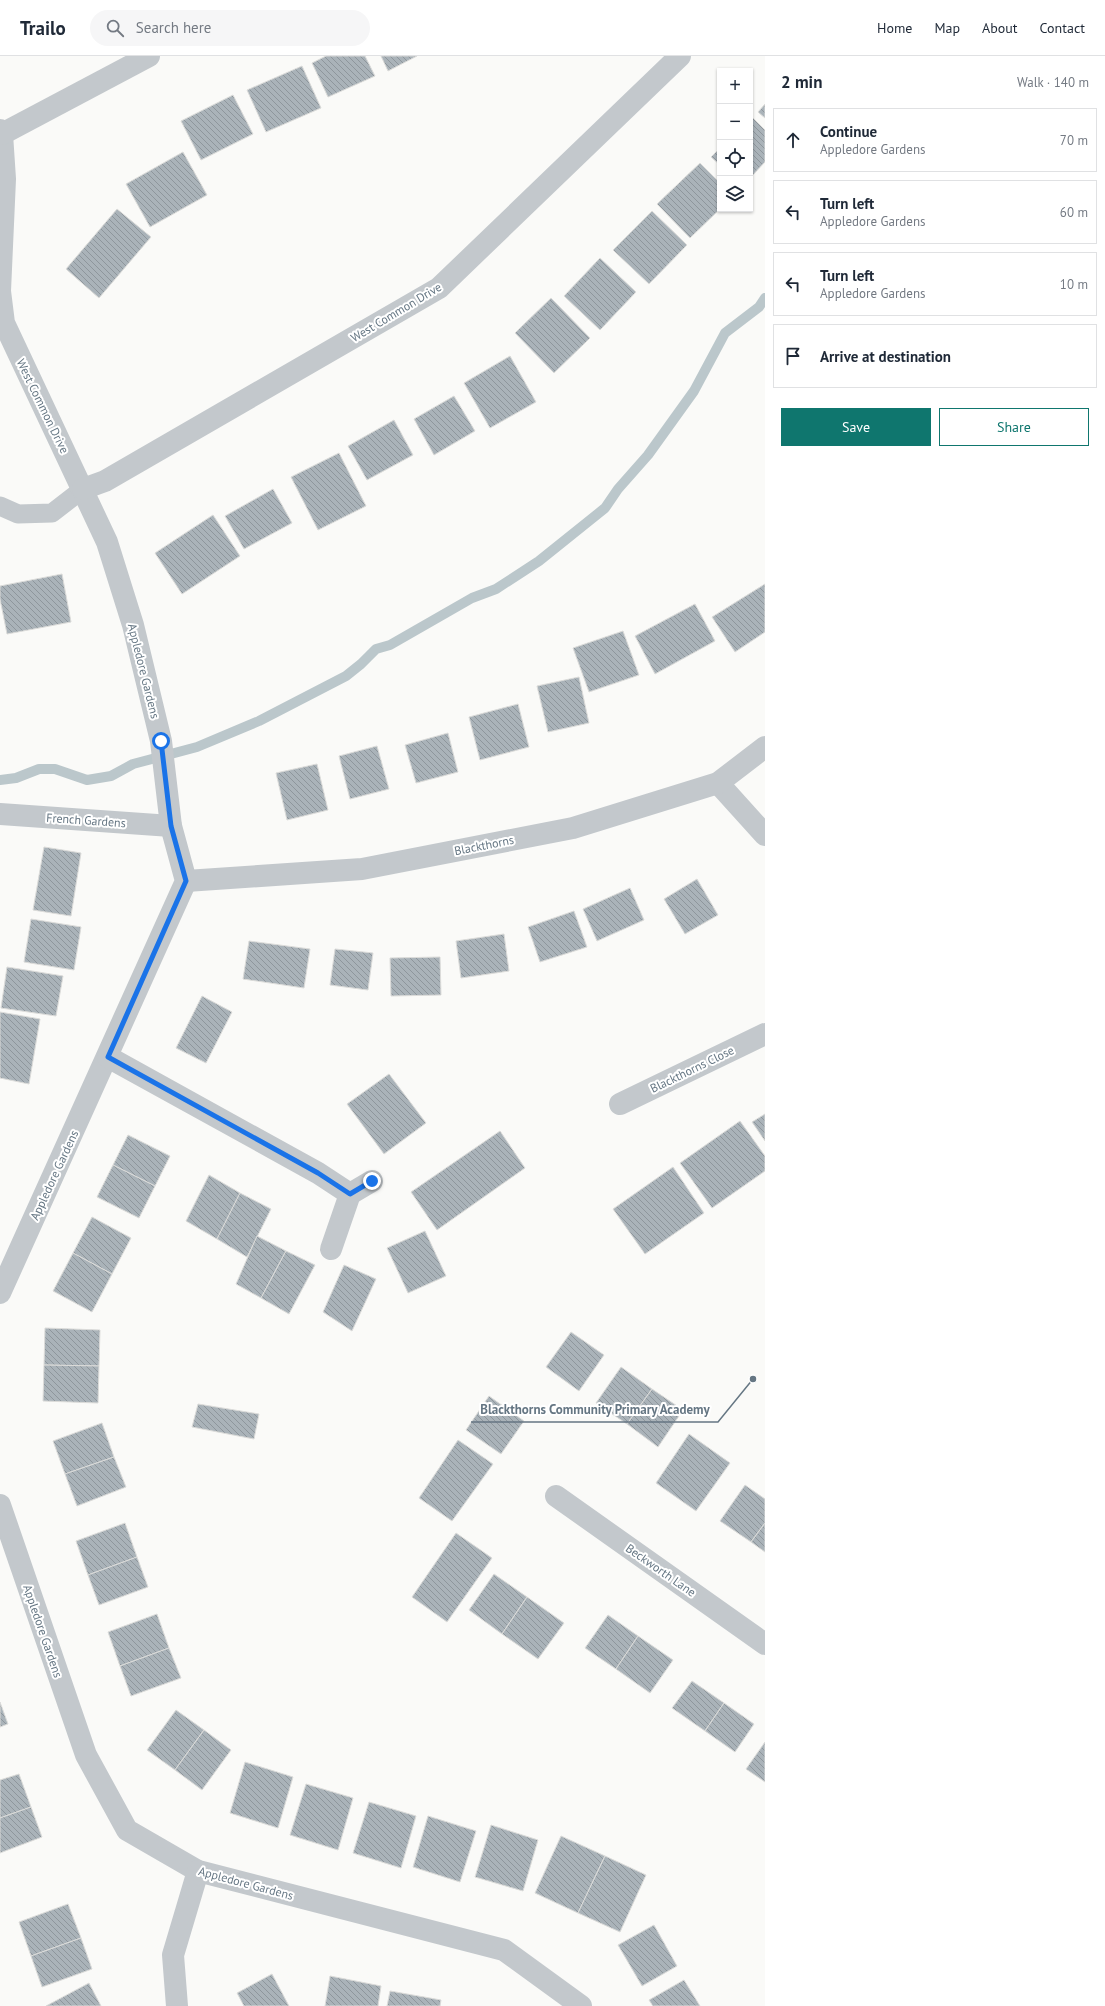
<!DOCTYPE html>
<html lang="en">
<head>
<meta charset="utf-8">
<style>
  body { margin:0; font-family:"PT Sans",sans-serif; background:#f6f6f7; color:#1f2937 }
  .controls { position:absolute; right:12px; top:12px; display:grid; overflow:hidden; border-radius:0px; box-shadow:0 1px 3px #0004 }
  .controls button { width:36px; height:36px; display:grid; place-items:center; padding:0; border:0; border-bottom:1px solid #e0e1e3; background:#fff; color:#1f2937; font:20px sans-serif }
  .stop { position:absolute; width:12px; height:12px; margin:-9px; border:3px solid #1a73e8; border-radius:50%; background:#fff }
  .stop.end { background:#1a73e8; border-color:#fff; box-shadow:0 1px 4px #0008 }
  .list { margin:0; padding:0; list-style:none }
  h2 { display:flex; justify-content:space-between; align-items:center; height:52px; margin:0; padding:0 16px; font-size:17px }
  h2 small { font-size:13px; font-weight:400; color:#747a83 }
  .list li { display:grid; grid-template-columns:26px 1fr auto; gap:12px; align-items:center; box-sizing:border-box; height:64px; margin:0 8px 8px; padding:0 8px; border:1px solid #e0e1e3; border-radius:0px }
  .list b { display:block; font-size:15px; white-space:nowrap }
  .list p { margin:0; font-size:13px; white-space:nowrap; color:#747a83 }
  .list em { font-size:13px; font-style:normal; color:#747a83 }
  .actions { display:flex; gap:8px; padding:12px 16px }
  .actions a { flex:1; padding:9px 0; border:1px solid #0f766e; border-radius:0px; text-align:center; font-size:14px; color:#0f766e }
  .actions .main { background:#0f766e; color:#fff }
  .icon { flex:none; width:22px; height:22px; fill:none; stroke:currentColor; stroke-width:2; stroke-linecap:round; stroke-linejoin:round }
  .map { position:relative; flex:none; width:765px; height:1950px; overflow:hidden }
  header { display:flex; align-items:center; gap:24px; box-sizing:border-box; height:56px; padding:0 20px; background:#fff; border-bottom:1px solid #e0e1e3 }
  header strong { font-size:19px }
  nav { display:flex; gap:22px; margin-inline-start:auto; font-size:14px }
  .search { width:280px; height:36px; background:#f6f6f7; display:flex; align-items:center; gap:10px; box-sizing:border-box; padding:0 14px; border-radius:22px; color:#747a83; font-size:15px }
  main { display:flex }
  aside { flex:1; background:#fff }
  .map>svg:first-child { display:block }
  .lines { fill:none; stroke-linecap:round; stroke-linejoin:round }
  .stream { stroke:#bbc7cb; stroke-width:10 }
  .building { fill:url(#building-back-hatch); stroke:#dcdcda }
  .service { stroke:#c3c8cc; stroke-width:19 }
  .minor { stroke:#c3c8cc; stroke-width:22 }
  .route { stroke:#1a73e8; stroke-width:5 }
  .labels { text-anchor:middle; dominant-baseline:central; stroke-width:4; stroke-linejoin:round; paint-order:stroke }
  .street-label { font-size:12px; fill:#657683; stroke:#fff }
  .leader { fill:none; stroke:#657683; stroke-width:1.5 }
  .callout-dot { fill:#657683; stroke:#fff; stroke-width:1.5 }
  .callout-label { font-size:13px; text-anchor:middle; font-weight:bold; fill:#657683; stroke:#fff; stroke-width:4; stroke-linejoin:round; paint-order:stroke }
</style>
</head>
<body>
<header>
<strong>Trailo</strong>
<div class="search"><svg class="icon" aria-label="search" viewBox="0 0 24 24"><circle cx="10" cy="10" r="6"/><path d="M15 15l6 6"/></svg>Search here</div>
<nav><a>Home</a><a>Map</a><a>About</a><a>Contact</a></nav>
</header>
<main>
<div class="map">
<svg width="765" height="1950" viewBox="0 0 765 1950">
  <defs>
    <pattern id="building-back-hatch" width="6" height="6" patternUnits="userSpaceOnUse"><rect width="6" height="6" fill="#aab3b9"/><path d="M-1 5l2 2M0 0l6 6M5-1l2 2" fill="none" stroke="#8e969c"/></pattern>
  </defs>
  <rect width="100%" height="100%" fill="#fafaf8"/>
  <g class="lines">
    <polyline class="stream" points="0,724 16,722 39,713 55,713 87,724 111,720 133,708 197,691 259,665 346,620 361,608 376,593 390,589 472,542 496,533 539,505 605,452 618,433 648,399 694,335 725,277 759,251 765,242"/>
  </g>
  <g class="building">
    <polygon points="326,0 365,0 375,20 328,41 312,7"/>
    <polygon points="381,0 417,0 388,15"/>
    <polygon points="302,10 321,52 266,76 247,34"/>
    <polygon points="233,39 253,78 201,104 181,65"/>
    <polygon points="765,48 765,62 758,56"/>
    <polygon points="751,60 765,74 765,106 750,122"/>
    <polygon points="720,92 720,109 711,101"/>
    <polygon points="183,96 207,139 150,171 126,128"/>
    <polygon points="700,107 720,127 720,153 690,182 657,148"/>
    <polygon points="117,153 151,181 99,242 66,213"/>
    <polygon points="652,155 687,189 649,228 613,194"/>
    <polygon points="600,202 636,236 600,274 564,240"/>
    <polygon points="551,242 590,282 554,317 515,277"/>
    <polygon points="510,300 536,346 490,372 464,327"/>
    <polygon points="454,340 475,375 434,399 414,363"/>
    <polygon points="394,364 413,399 367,424 348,390"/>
    <polygon points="339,397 366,450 318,474 291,421"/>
    <polygon points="273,433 292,467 244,493 225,460"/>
    <polygon points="213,459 240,500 182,538 155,497"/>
    <polygon points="62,518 71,566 7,578 0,543 0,530"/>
    <polygon points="765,528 765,576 735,596 712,561"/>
    <polygon points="695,548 715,585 655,618 635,580"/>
    <polygon points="623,575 639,619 589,636 573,592"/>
    <polygon points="579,621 589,667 548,676 537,630"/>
    <polygon points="518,648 529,691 480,704 469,661"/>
    <polygon points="448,677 458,716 416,727 405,689"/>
    <polygon points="377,690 389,733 350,743 339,700"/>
    <polygon points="317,708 328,754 287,764 276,717"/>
    <polygon points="44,791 81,797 71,860 33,854"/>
    <polygon points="697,823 718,859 685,878 664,843"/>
    <polygon points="630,832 644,864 597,885 583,853"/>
    <polygon points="574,855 587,891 540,906 528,871"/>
    <polygon points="31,863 81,871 74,914 24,906"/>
    <polygon points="504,878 509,915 461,922 456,885"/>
    <polygon points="249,885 310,893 304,932 243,923"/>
    <polygon points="335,893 373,897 368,934 330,929"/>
    <polygon points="440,901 441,939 391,940 390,902"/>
    <polygon points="7,911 63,920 56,960 1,952"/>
    <polygon points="202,940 232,956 206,1007 176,992"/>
    <polygon points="0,956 40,963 29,1028 0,1022"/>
    <polygon points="389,1018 426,1067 384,1098 347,1048"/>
    <polygon points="765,1058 765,1085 752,1066"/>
    <polygon points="740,1065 765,1100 765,1115 712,1152 680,1107"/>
    <polygon points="500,1075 525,1112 437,1174 411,1136"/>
    <polygon points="128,1079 170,1100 155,1130 113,1109"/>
    <polygon points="113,1109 155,1130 139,1162 97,1141"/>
    <polygon points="673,1111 704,1157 645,1198 613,1153"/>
    <polygon points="209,1119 240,1137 217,1183 186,1165"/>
    <polygon points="240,1137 271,1153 247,1201 217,1183"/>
    <polygon points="92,1161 131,1182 112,1218 73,1197"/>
    <polygon points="425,1175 446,1220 408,1237 387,1192"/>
    <polygon points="257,1180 286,1195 261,1242 236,1228"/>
    <polygon points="286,1195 315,1209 289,1258 261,1242"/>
    <polygon points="73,1197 112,1218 92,1256 53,1235"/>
    <polygon points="344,1209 376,1223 352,1275 323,1256"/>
    <polygon points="45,1272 100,1274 99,1310 44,1309"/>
    <polygon points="571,1276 604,1299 579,1335 546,1311"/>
    <polygon points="44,1309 99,1310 98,1347 43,1345"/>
    <polygon points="621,1311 652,1333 627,1368 596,1347"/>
    <polygon points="652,1333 683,1354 658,1391 627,1368"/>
    <polygon points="489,1340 524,1365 501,1398 466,1374"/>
    <polygon points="198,1348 259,1358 254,1383 192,1371"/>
    <polygon points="102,1367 114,1401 65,1418 53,1385"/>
    <polygon points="689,1378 730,1407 696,1455 656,1427"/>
    <polygon points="458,1384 493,1408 452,1465 419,1442"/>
    <polygon points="114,1401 126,1431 77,1450 65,1418"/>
    <polygon points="745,1429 765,1443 765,1467 751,1486 720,1465"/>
    <polygon points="125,1467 137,1501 88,1519 76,1485"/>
    <polygon points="765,1467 765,1496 751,1486"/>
    <polygon points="456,1477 492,1502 447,1566 412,1541"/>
    <polygon points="137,1501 148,1531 99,1549 88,1519"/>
    <polygon points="494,1518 527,1541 502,1578 469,1554"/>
    <polygon points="527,1541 564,1567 538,1603 502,1578"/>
    <polygon points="157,1558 169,1592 120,1610 108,1576"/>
    <polygon points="608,1559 638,1580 616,1613 585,1592"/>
    <polygon points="638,1580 673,1604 650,1637 616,1613"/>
    <polygon points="169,1592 181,1622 131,1640 120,1610"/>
    <polygon points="692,1625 724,1647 705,1675 672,1652"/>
    <polygon points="0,1646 8,1668 0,1671"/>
    <polygon points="724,1647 754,1668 735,1696 705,1675"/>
    <polygon points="176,1654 204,1674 175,1714 147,1694"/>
    <polygon points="204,1674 231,1694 202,1734 175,1714"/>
    <polygon points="765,1686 765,1726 746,1713"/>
    <polygon points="245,1706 293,1721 278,1772 230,1757"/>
    <polygon points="19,1718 31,1751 0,1762 0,1724"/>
    <polygon points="306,1728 353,1742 338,1794 290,1779"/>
    <polygon points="369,1746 416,1760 401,1812 353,1797"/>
    <polygon points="31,1751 42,1781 0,1797 0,1762"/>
    <polygon points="428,1760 476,1775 460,1826 413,1811"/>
    <polygon points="491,1769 538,1784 523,1835 475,1821"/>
    <polygon points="561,1780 605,1800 578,1857 535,1837"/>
    <polygon points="605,1800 646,1819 620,1876 578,1857"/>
    <polygon points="68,1848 81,1882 31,1900 19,1866"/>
    <polygon points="654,1869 677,1910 642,1930 618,1889"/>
    <polygon points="81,1882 92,1913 42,1931 31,1900"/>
    <polygon points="272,1918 289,1950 244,1950 237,1937"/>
    <polygon points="330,1920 381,1930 378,1950 325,1950"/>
    <polygon points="684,1924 700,1950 653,1950 649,1944"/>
    <polygon points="89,1927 101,1950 46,1950"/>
    <polygon points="390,1935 441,1944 440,1950 387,1950"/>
  </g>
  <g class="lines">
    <polyline class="service" points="0,450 18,458 52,457 83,433"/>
    <g class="minor">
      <polyline points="0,74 2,78 5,123 0,235 4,267 107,486 133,569 161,685 171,770 186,825 0,1237"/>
      <polyline points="2,78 149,0"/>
      <polyline points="83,433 105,425 439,232 680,0"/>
      <polyline points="718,727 765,779"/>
      <polyline points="0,758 171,770"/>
      <polyline points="186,825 362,813 573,772 718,727 765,691"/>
      <polyline points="108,1001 318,1117 350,1138 372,1125"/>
      <polyline points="620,1048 765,978"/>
      <polyline points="331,1193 350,1138"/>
      <polyline points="556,1440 765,1588"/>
      <polyline points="0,1449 86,1699 127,1774 198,1815 504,1894 581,1950"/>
      <polyline points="177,1950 173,1899 198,1815"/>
    </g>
  </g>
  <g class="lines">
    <polyline class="route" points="161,685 171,770 186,825 108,1001 318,1117 350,1138 372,1125"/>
  </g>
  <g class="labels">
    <g class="street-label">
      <text transform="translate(396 256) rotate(-31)">West Common Drive</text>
      <text transform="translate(43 350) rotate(64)">West Common Drive</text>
      <text transform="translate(144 615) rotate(76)">Appledore Gardens</text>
      <text transform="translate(86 764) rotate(4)">French Gardens</text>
      <text transform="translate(484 789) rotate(-11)">Blackthorns</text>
      <text transform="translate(692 1013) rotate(-26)">Blackthorns Close</text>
      <text transform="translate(54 1119) rotate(-65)">Appledore Gardens</text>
      <text transform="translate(661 1514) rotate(35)">Beckworth Lane</text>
      <text transform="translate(43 1575) rotate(71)">Appledore Gardens</text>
      <text transform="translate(246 1827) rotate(15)">Appledore Gardens</text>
    </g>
  </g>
  <path class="leader" d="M753 1323L718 1366H471"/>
  <circle class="callout-dot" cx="753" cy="1323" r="4"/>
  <g class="callout-label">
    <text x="595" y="1358">Blackthorns Community Primary Academy</text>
  </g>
</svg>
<div class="controls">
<button>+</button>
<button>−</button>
<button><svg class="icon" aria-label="locate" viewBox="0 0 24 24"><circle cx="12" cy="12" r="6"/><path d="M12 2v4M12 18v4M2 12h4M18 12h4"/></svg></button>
<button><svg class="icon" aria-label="layers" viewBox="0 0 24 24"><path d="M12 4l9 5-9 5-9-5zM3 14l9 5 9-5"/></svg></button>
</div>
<div class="stop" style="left:161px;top:685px"></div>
<div class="stop end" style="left:372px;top:1125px"></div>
</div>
<aside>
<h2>2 min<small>Walk · 140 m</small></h2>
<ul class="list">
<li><svg class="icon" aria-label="ahead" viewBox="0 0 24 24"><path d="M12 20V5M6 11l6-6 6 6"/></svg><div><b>Continue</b><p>Appledore Gardens</p></div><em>70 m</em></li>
<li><svg class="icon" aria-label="left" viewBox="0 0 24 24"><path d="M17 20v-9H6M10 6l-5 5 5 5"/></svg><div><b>Turn left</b><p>Appledore Gardens</p></div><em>60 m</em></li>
<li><svg class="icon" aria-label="left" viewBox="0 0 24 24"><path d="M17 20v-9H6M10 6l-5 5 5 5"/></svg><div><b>Turn left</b><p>Appledore Gardens</p></div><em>10 m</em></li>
<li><svg class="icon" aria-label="arrive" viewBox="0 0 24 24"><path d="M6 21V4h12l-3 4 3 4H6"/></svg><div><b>Arrive at destination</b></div></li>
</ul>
<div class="actions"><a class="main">Save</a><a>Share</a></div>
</aside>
</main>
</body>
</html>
